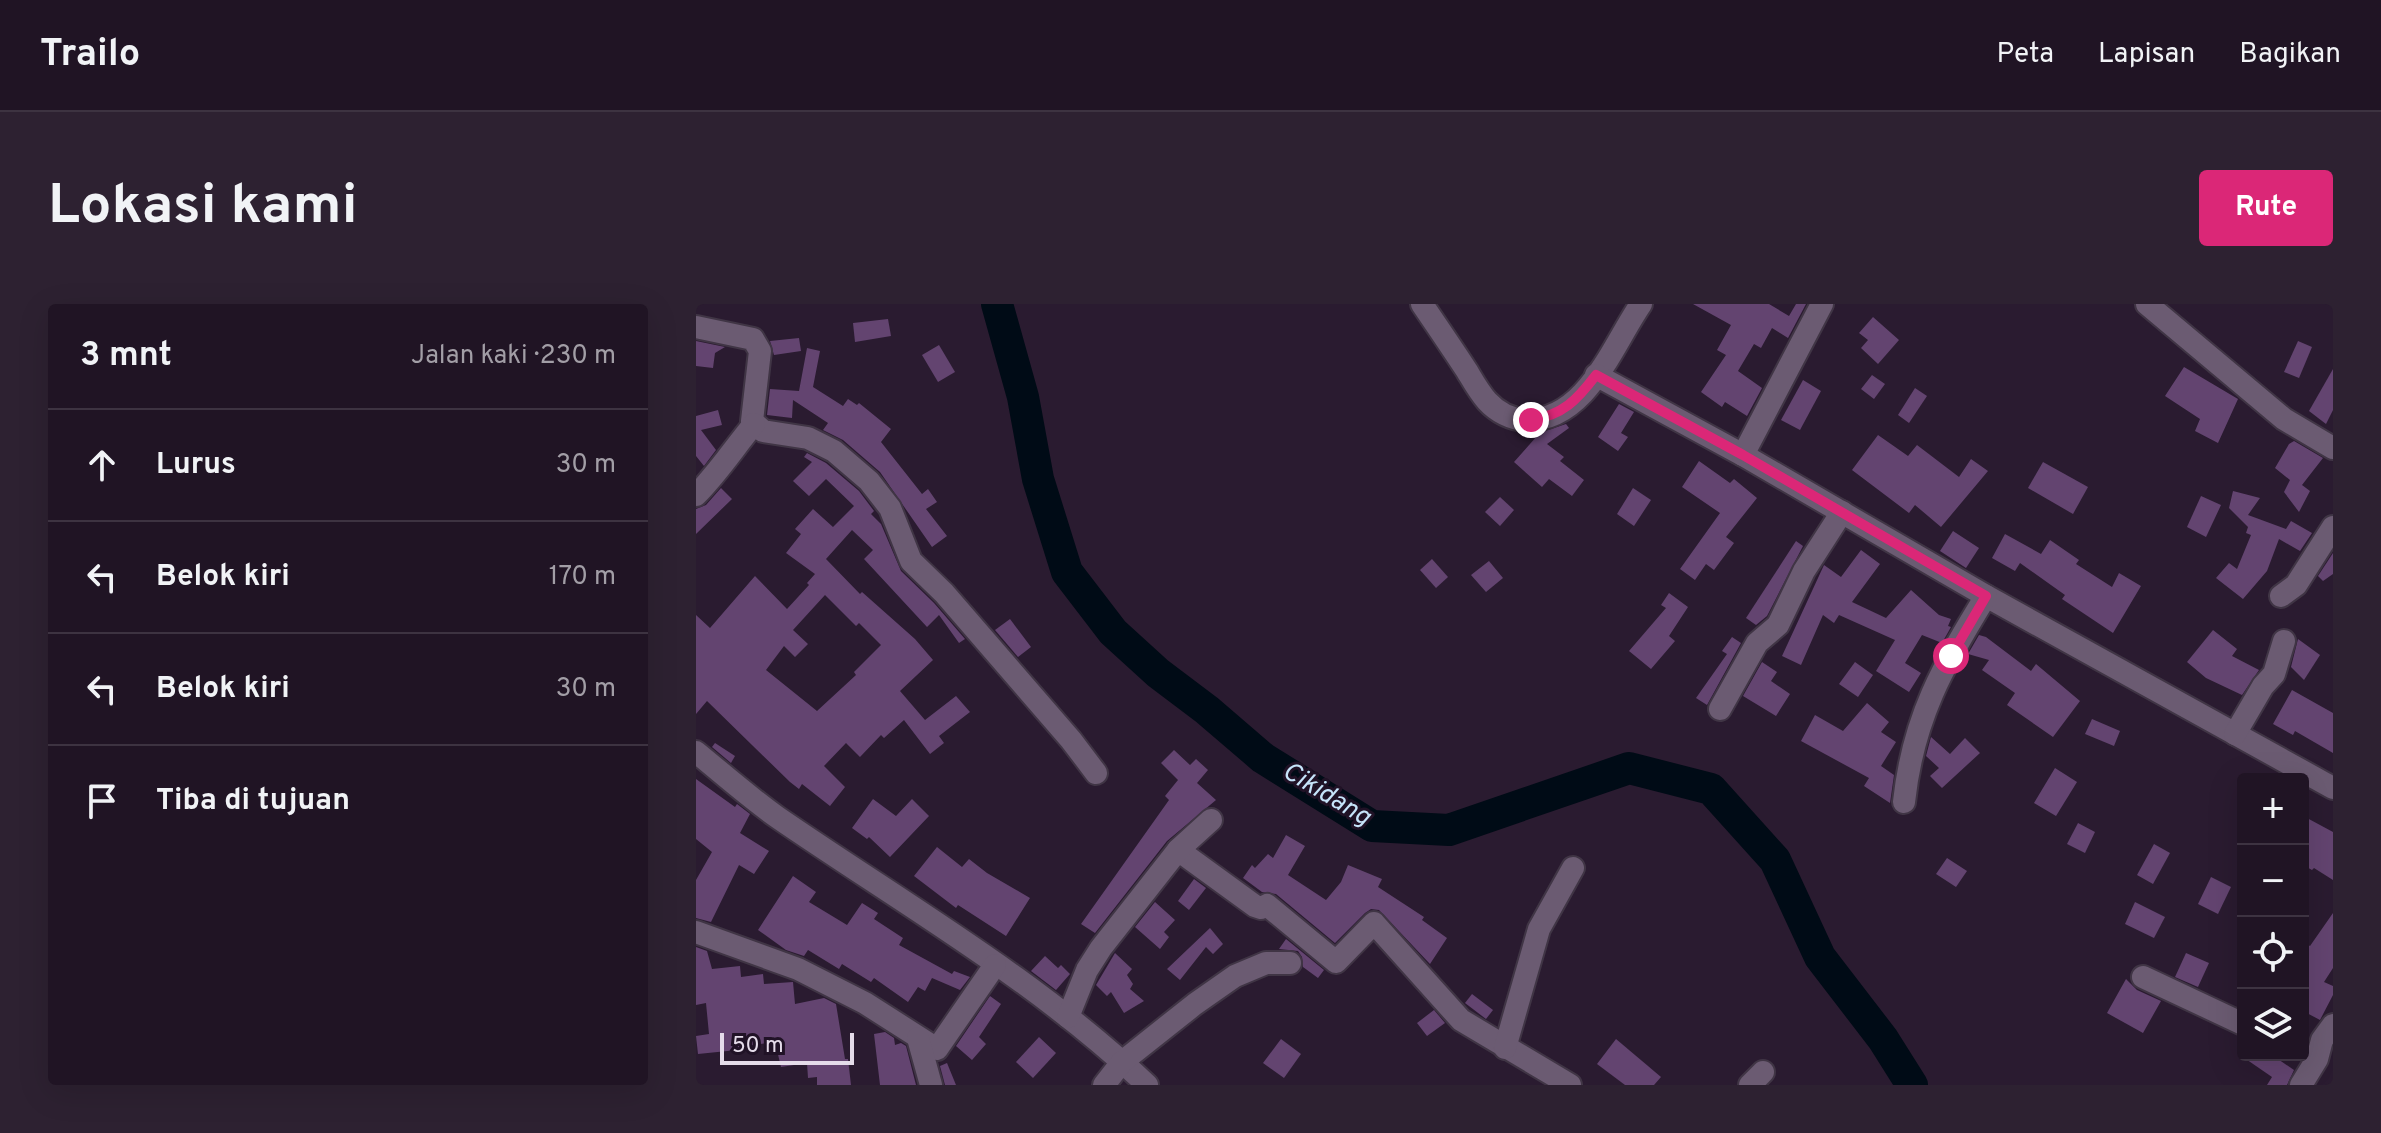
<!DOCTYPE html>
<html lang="id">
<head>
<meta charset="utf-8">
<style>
  body { margin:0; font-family:Overpass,sans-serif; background:#2d2131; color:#f1f3f6 }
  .controls { position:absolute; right:24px; bottom:24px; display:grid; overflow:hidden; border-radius:8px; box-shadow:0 8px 32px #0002 }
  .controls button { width:72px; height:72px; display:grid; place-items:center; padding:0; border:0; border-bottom:2px solid #3d3341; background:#201424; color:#f1f3f6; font:40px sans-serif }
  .scale { position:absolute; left:24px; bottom:20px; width:134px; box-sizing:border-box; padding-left:8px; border:4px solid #e5dcea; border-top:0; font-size:22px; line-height:28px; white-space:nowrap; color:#e5dcea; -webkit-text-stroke:6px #201226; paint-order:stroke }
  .stop { position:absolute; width:24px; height:24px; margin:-18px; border:6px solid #db2777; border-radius:50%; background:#fff }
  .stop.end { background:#db2777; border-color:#fff; box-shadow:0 2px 8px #0008 }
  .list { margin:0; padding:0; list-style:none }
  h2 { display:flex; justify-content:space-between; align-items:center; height:104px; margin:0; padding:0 32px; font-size:34px }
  h2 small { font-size:26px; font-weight:400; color:#a29ea6 }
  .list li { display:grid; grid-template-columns:52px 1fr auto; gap:24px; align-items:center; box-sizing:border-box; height:112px; padding:0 32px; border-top:2px solid #3d3341 }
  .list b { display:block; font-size:30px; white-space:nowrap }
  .list em { font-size:26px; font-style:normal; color:#a29ea6 }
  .icon { flex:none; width:44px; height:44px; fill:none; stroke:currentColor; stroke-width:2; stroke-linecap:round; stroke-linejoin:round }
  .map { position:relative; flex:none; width:1637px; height:781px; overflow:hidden; border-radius:8px }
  header { display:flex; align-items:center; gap:48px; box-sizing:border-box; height:112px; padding:0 40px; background:#201424; border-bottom:2px solid #3d3341 }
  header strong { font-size:38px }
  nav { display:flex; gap:44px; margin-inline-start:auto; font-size:28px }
  .intro { display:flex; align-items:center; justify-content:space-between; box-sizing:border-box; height:192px; padding:0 48px }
  h1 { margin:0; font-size:56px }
  .button { padding:20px 36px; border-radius:8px; background:#db2777; color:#fff; font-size:28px; font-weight:700 }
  main { display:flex; gap:48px; padding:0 48px }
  aside { flex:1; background:#201424; border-radius:8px; box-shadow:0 8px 32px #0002 }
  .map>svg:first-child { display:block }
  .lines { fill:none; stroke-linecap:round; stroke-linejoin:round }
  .river { stroke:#000b16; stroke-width:32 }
  .building { fill:#634470; fill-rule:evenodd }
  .minor-casing { stroke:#403545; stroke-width:26 }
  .minor { stroke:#6b5b72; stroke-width:22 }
  .route { stroke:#db2777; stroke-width:10 }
  .labels { text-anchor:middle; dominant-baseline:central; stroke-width:6; stroke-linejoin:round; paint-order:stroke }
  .water-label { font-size:26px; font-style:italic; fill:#c6e4fa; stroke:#201226 }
</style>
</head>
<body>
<header>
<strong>Trailo</strong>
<nav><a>Peta</a><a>Lapisan</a><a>Bagikan</a></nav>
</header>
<div class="intro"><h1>Lokasi kami</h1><a class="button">Rute</a></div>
<main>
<aside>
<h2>3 mnt<small>Jalan kaki · 230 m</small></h2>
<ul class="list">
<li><svg class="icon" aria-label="ahead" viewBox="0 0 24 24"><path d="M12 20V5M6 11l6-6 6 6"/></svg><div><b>Lurus</b></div><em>30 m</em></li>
<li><svg class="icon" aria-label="left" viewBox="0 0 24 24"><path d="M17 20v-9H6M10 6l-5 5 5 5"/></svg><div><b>Belok kiri</b></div><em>170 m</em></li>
<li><svg class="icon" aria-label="left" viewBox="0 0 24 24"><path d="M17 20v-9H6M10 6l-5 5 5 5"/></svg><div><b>Belok kiri</b></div><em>30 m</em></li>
<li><svg class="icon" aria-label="arrive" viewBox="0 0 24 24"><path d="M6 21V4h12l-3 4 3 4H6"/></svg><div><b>Tiba di tujuan</b></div></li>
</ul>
</aside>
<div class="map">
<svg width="1637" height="781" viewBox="0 0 1637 781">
  <rect width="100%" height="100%" fill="#2a1b30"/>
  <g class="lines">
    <polyline class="river" points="301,0 327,93 342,175 371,268 417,328 462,369 511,406 567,454 676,522 753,526 933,464 1015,485 1079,556 1124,653 1187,735 1216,781"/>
  </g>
  <g class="building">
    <polygon points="997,0 1073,0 1093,12 1100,0 1110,0 1092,34 1076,24 1065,44 1058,40 1042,67 1066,84 1051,112 1029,98 1026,103 1005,88 1030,51 1021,46 1035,21"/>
    <polygon points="1177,13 1203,36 1182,60 1165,44 1172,36 1163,29"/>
    <polygon points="192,15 195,32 159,38 157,19"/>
    <polygon points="103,34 105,47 78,51 74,37"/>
    <polygon points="0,37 29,43 19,49 17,64 0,62"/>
    <polygon points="1602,37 1616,43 1603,74 1588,68"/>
    <polygon points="243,41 259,68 242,78 226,51"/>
    <polygon points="111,44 124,47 117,83 147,102 152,95 161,101 163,99 195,125 185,138 226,190 232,185 241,198 230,205 251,232 236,243 184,168 147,136 127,126 132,119 97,96 96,114 71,111 74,85 103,87"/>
    <polygon points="1488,63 1542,95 1522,139 1499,127 1504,115 1469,92"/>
    <polygon points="1637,65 1637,106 1630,120 1613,107"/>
    <polygon points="1176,71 1189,80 1178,95 1165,85"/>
    <polygon points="1107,76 1125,87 1104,126 1085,116"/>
    <polygon points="1219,84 1231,92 1213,119 1202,111"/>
    <polygon points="923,100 938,108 925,129 932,133 922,147 902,133"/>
    <polygon points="22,106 26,121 5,126 20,146 8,162 0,152 0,112"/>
    <polygon points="870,120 873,124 851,140 868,153 864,157 888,176 876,192 853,175 846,183 818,158 841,132 840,130"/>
    <polygon points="1182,131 1212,152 1221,141 1263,173 1275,155 1292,167 1245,223 1219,201 1213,209 1156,166"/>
    <polygon points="1598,137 1627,154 1606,181 1614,187 1603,208 1588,188 1594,176 1579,164 1593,140"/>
    <path d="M111,149L130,159L163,187L178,207L175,210L185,220L205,267L238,299L269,335L263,339L243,311L231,323L168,255L177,246L156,226L130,255L164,290L166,288L219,335L237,356L204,387L229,416L260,392L274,408L243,432L248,439L234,450L208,416L188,434L185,431L164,453L150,439L128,462L149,483L134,502L106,480L103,485L94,478L11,397L0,410V311L14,324L59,272L91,305L113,281L111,279L119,270L90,249L105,230L99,225L117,205L137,223L158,202L130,175L113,192L97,177L116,158L108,153ZM129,291L160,322L163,319L185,341L158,368L160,371L121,407L70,366L88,342L99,353L112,340L97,326Z"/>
    <polygon points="1003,157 1034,179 1038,175 1061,194 1030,233 1038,239 1018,266 1010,260 999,276 984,265 1024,209 986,183"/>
    <polygon points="1347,158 1392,183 1377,210 1332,184"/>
    <polygon points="25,184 36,195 0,230 0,205 10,201"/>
    <polygon points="937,184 955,196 938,222 921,210"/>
    <polygon points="1537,187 1564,194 1552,211 1590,225 1595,217 1616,229 1604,247 1583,235 1571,267 1547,295 1520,274 1533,259 1541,265 1555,231 1550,229 1552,223 1533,204"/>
    <polygon points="1505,192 1525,201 1510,233 1491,223"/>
    <polygon points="804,193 818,206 804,222 789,208"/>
    <polygon points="1257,227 1283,244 1270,264 1244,247"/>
    <polygon points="1309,230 1345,250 1354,236 1383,256 1380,260 1416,283 1423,269 1445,282 1417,329 1366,295 1369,291 1324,259 1319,267 1296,254"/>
    <polygon points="1100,237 1107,242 1071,312 1060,321 1050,314"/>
    <polygon points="1165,246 1184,260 1156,298 1190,314 1215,286 1243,311 1255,315 1252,322 1255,323 1246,339 1226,331 1209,359 1225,369 1213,388 1180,367 1199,336 1143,311 1138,319 1127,311 1105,361 1086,352 1128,261 1145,273"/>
    <polygon points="1637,249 1637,270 1627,277 1622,272"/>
    <polygon points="736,255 752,273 740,284 724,266"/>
    <polygon points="793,257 807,274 790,288 775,271"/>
    <polygon points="973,289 992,303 973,332 979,337 955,365 933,347 970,304 965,301"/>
    <polygon points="314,315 335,343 322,353 299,326"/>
    <polygon points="1517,326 1541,345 1536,352 1563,366 1546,391 1510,374 1491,358"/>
    <polygon points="1283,331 1290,333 1335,367 1340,360 1384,397 1357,433 1311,401 1319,389 1286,366 1293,356 1272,350"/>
    <polygon points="1036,333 1045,339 1011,401 1000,394 1031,350 1026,347"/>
    <polygon points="1602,335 1624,351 1608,376 1595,363"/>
    <polygon points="1066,358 1081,368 1075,377 1094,390 1080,412 1047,392"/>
    <polygon points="1159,358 1177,371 1162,393 1143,380"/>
    <polygon points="1596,386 1637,409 1637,449 1599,427 1597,431 1577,420"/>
    <polygon points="1171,399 1193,418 1185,428 1200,438 1185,462 1198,471 1194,499 1168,482 1173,474 1105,437 1119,411 1147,427"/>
    <polygon points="1396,415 1424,427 1418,442 1389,430"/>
    <polygon points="1235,433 1254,450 1269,434 1284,449 1246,484 1234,472 1243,464 1230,452"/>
    <polygon points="19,439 39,452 35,459 16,443"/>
    <polygon points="478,446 494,461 500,455 512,466 501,479 520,496 471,537 399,629 385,620 473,496 469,492 482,476 465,459"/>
    <polygon points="1359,464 1381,478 1360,512 1338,499"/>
    <polygon points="0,475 39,503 41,500 54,510 44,529 73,547 58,570 43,561 15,618 0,614 0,576 16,548 0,535"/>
    <polygon points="177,495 200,512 216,495 233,512 194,553 173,533 171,535 156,524"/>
    <polygon points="1611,514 1637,528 1637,576 1618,564 1616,566 1607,561 1607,521"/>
    <polygon points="1382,519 1399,528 1389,549 1371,540"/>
    <polygon points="590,531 609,542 592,571 630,596 645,578 652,561 686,575 682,583 728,613 726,616 751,634 734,660 683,606 675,605 669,609 639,639 580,590 566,588 547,574 556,561 559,564 572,550 577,554"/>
    <polygon points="1458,540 1474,549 1457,580 1441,571"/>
    <polygon points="241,543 266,563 273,555 291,569 334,594 310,632 262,601 260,604 218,572"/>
    <polygon points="1251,554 1271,567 1260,583 1240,570"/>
    <polygon points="97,572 120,588 113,598 151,621 166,599 182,609 178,615 207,634 203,641 256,670 258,667 274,673 264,686 236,674 229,687 222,683 212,698 178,674 175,678 146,660 143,665 112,646 108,652 90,646 62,626"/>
    <polygon points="1515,573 1535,583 1522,610 1502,600"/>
    <polygon points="498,575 510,584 493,606 482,597"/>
    <polygon points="459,598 479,616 468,628 473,633 464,645 439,623"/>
    <polygon points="1439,598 1469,613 1458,634 1429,620"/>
    <polygon points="1637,609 1637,664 1628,678 1637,682 1637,691 1624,716 1607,707 1607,638 1614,642"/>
    <polygon points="514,624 527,640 517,650 510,643 484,676 471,665"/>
    <polygon points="590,635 628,666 622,674 607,663 606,653 602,647 583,645"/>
    <polygon points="0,643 11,647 16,665 44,662 45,673 67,670 68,680 97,678 99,700 128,694 140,700 149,755 152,755 155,781 121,781 121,773 112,774 111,759 85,763 79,738 50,742 51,745 2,750 0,732 13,730 10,699 0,701"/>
    <polygon points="419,649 436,665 431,671 437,680 434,685 448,697 428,709 415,688 411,692 400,681"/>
    <polygon points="1490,649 1513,659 1502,683 1479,673"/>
    <polygon points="349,652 362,664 365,661 374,670 360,686 335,667"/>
    <polygon points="1430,675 1441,686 1465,697 1447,729 1411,709"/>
    <polygon points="776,690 797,706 790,715 769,699"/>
    <polygon points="294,692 305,700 283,733 290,740 276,756 260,742"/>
    <polygon points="738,706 749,719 731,732 721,719"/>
    <polygon points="189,728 198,734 199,741 205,739 210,742 220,781 184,781 178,730"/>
    <polygon points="343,733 360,749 337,774 320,758"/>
    <polygon points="585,735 605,750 588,774 567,759"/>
    <polygon points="920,735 965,773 958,781 929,781 901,760"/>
    <polygon points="1544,751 1576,751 1598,766 1591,781 1571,781 1576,773"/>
    <polygon points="251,759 260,781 249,781 244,762"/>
  </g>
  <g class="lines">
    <defs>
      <g id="minor">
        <path d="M726,0C741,22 756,44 771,67C777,77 783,88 791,97C801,108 815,115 829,116C890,118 916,42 945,0"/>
        <polyline points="1451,0 1588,115 1637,144"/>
        <polyline points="0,23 57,35 64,47 56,117 67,127 112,134 138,147 173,177 194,204 215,257 248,289 375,436 400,469"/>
        <polyline points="900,71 1047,151 1290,292 1637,484"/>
        <polyline points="1047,151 1126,0"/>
        <path d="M0,191C22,169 38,144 58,120"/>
        <polyline points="1585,292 1600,281 1637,223"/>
        <polyline points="1024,405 1061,339 1082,321 1108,267 1146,208"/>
        <polyline points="1539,430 1567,382 1578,370 1588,337"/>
        <path d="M0,448C27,470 53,493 81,513C206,599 341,676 451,781"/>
        <path d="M1208,498C1217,414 1247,362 1290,292"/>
        <polyline points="482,546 559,602 565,604 571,601 640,658 678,619 765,716 874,781"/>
        <polyline points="0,628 102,665 169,699 241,745 299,661"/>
        <polyline points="1447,673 1547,720"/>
        <polyline points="372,713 391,666 405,644 482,546 515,516"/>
        <polyline points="222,734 235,781"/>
        <polyline points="809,744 843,625 877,564"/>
        <polyline points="408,781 426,758 499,700 539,672 570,659 594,659"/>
        <polyline points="1054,781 1067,768"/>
        <polyline points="1605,781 1621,755 1626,736 1637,721"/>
      </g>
    </defs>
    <use href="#minor" class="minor-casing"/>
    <use href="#minor" class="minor"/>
  </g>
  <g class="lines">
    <path class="route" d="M835,116C867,111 881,96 900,71L1047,151L1290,292L1255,352"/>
  </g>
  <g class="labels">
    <g class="water-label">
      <text transform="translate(630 491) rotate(31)">Cikidang</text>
    </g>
  </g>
</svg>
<div class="controls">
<button>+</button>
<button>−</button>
<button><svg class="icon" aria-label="locate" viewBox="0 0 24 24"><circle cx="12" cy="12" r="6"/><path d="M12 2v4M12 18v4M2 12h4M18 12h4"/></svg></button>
<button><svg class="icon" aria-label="layers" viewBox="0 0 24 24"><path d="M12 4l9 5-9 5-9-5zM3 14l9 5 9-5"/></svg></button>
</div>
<div class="scale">50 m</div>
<div class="stop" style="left:1255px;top:352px"></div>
<div class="stop end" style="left:835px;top:116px"></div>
</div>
</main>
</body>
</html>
